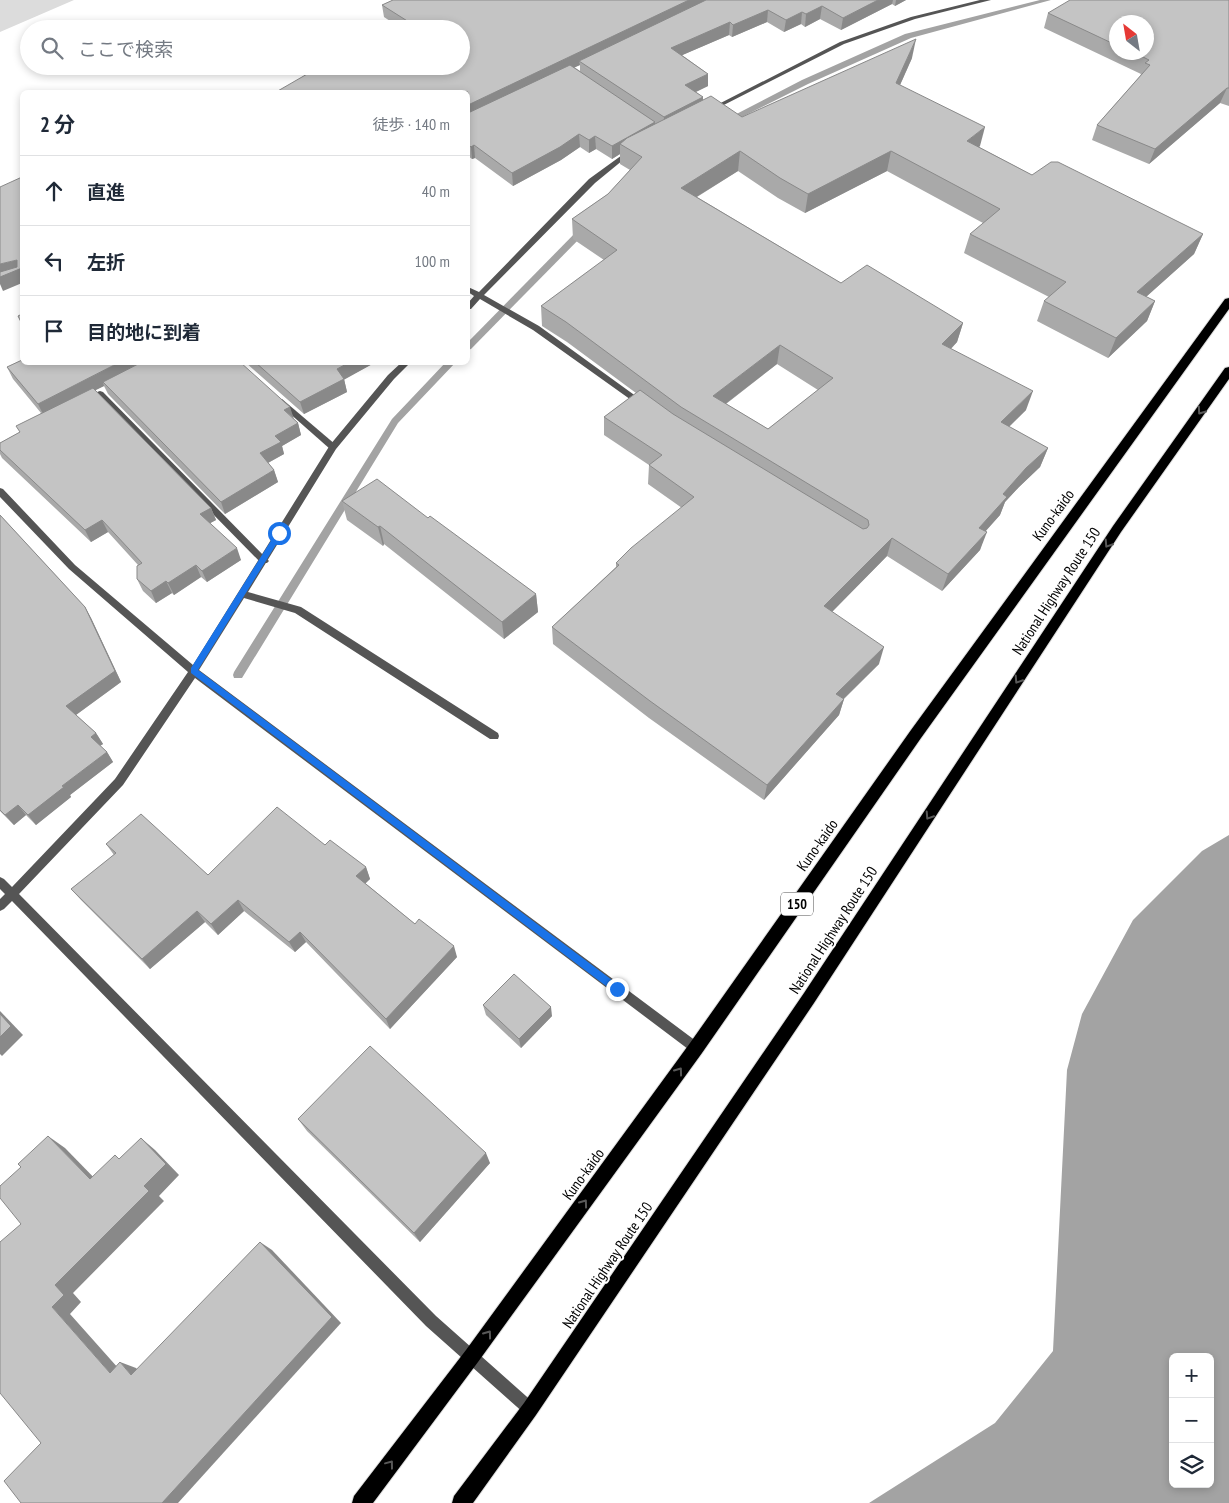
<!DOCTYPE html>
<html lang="ja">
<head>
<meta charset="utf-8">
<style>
  body { margin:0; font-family:"PT Sans Narrow","Noto Sans JP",sans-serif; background:#f2f2f3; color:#1f2937 }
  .controls { position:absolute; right:15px; bottom:15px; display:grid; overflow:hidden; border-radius:8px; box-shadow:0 2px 8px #0003 }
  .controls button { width:45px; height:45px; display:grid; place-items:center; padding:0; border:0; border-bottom:1px solid #e0e1e3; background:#fff; color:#1f2937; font:25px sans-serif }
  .compass { position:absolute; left:1109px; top:15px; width:45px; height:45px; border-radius:50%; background:#fff; box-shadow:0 2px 8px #0003; rotate:329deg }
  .stop { position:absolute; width:15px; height:15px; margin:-11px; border:4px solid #1a73e8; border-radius:50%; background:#fff }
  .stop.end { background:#1a73e8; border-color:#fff; box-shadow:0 1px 5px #0008 }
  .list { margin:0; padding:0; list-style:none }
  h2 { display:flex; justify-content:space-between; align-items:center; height:65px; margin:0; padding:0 20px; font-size:21px }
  h2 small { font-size:16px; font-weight:400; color:#747a83 }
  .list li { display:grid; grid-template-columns:32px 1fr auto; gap:15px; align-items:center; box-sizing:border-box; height:70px; padding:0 20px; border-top:1px solid #e0e1e3 }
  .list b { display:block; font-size:19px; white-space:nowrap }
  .list em { font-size:16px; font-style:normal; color:#747a83 }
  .icon { flex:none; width:28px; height:28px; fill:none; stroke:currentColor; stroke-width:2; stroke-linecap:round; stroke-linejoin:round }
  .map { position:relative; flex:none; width:1229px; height:1503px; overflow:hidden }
  .search { position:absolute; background:#fff; box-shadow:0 2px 8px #0003; left:20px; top:20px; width:450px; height:55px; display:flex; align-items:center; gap:12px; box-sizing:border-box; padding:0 18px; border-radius:28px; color:#747a83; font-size:19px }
  .panel { position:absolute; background:#fff; box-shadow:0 2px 8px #0003; left:20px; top:90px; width:450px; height:275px; border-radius:8px }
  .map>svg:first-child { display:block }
  .green { fill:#dcdcdc }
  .water { fill:#a3a3a3; fill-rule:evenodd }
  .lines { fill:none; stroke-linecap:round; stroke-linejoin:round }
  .stream { fill:#a3a3a3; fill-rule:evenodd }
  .trunk-casing { stroke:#dbdbdb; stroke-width:2 }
  .service { fill:#555; fill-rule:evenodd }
  .minor { fill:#555; fill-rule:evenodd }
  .trunk { fill:#000; fill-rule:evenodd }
  .wall { fill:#a9a9a9; fill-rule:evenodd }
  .shaded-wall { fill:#898989 }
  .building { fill:#c4c4c4; stroke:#898989; fill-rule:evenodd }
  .oneway { stroke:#595959 }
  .route { fill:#1a73e8 }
  .labels { text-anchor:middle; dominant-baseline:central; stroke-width:4; stroke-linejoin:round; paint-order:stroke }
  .shield { fill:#fff; stroke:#4c4c4c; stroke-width:1 }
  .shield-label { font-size:14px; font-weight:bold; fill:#000 }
  .street-label { font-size:15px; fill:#000; stroke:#fff }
</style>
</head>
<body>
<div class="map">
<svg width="1229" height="1503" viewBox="0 0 1229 1503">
  <rect width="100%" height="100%" fill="#fff"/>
  <polygon class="green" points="0,0 74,0 0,32"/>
  <path class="water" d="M1229,835V1503H869L995,1423L1053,1351L1067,1070L1082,1014L1133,920L1202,851ZM1173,1357H1210V1484H1173Z"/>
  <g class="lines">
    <g class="stream">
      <polygon points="1040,0 1051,0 911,38 808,84 728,124 721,122 802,80 905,34"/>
      <polygon points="584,226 588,229 587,231 471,349 468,350 468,342 581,227"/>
      <polygon points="446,362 456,362 398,423 242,678 234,678 233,675 234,672 392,419"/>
    </g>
    <defs>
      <g id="trunk">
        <polygon points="1229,298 1229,309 921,738 702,1053 478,1362 373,1503 352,1503 354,1496 466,1350 690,1043 911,730 1225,299"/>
        <polygon points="1229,367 1229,379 1121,532 814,1003 536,1415 473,1503 452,1503 454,1496 524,1403 804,993 1113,526 1225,368"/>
      </g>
    </defs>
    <use href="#trunk" class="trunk-casing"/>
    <g class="service">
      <polygon points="100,391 103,392 267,559 269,561 267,563 261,563 97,396 97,392"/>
      <polygon points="282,399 336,445 336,449 330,449 279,404 279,400"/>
    </g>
    <g class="minor">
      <polygon points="980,0 991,0 915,19 844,44 712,111 707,110 840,42 911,17"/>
      <polygon points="629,150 634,151 595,183 484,295 539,326 644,402 645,404 641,407 533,330 480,299 471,309 468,309 468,303 474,296 468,292 468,287 479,292 589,179"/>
      <polygon points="402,362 411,362 394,379 336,449 248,592 301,607 498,733 499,736 498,739 490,739 295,613 244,598 199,670 700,1044 702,1048 700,1052 696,1054 692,1052 195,678 123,785 19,894 436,1316 535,1404 537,1409 535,1414 530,1416 525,1414 426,1326 12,901 4,909 0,911 0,899 5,894 0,889 0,877 4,879 12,887 115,779 188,672 69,569 0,497 0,488 3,489 75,565 193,665 330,445 388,375"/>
    </g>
    <use href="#trunk" class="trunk"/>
  </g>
  <g class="wall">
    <path d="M393,0H906L895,6L892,4L841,30L820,19L805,27L801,24L784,32L767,22L732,37L729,35L682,55L708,74V86L696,92L703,97V100L742,117L912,58L900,85L980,146L979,147L1032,175L1203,234L1194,254L1146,297L1155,301L1147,321L1108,358L1037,321L1044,301L1049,297L964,253L970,234L983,223L887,171L805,213L778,198L738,171L697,197L841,283L963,323L957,342L951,349L1026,410L1009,427L1048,448L1040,467L1019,487L1005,502L1000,515L985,532L980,550L942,591L887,556L832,612L879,664L844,699L839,715L764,800L649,718L553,644L552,627L616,567V563L682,508L648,484L649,465L604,435V417L636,393L567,342L542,326L541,306L604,260L573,239L572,219L608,194L630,170L620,164V154L612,159L596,149L589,153L580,147L561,160L513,186L475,158L472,159L468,156V92L359,70L461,29H402L384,17L382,5ZM580,65V71L574,67ZM777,364L818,390L768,429L726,404Z"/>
    <path d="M1229,0V106L1220,103L1149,164L1092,140L1097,125L1140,76L1141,74L1044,28L1048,13ZM1116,22L1146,52H1116Z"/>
    <polygon points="22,360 293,418 298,423 301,435 282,446 284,454 268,463 274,470 278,482 225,514 108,394 104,386 95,390 211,508 216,520 210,523 241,560 207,582 201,577 174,595 172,593 156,603 143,591 137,579 138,565 108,532 91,542 2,458 0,454 0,443 20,432 41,413 13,379 7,367"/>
    <polygon points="245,362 376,362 344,379 347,392 304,414"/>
    <polygon points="342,501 428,518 536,594 538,612 504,639 384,544 383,546 347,520"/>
    <polygon points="0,515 85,607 91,618 121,682 76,715 96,733 103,744 100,746 107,752 113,762 70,795 71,797 36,825 26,815 14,825 0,811"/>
    <polygon points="106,844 208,875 325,845 366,867 370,879 365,883 415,924 457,957 390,1029 306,942 295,952 244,911 218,935 205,922 150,969 81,900 71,889 114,855"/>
    <polygon points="483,1005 552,1016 521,1048 486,1015"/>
    <polygon points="298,1119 490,1163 420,1242 307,1131"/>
  </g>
  <g class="shaded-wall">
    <polygon points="689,0 715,0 579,61 580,65 468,118 468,105"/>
    <polygon points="878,0 893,0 892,4 841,30 843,18"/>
    <polygon points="896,0 906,0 895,6"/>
    <polygon points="822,6 820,19 805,27 806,14"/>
    <polygon points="768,10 767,22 732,37 733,25"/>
    <polygon points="802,12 801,24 784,32 786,20"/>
    <polygon points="730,22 729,35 671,60 671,48"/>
    <polygon points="916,39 912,58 892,103 896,83"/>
    <polygon points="708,74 708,86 685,97 685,85"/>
    <polygon points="1227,88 1220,103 1149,164 1155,149"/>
    <polygon points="703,97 702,110 663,130 664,117"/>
    <polygon points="655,122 654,135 620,144 620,154 612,159 612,146"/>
    <polygon points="985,127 980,146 962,160 967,141"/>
    <polygon points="579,134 580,147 561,160 513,186 512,173"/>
    <polygon points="595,136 596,149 589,153 589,140"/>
    <polygon points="474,145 475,158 472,159 471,147"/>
    <polygon points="740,151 738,171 680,207 681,188"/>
    <polygon points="891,151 887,171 805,213 808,194"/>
    <polygon points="1203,234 1194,254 1129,312 1137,292"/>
    <polygon points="17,260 22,268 22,283 3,291 0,284 0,264"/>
    <polygon points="1155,301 1147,321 1108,358 1116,338"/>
    <polygon points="963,323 957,342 937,363 942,344"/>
    <polygon points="780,345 777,364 711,415 713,396"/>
    <polygon points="120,362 150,362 103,382 104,386 44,416 38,404"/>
    <polygon points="350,362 376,362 340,382 337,369"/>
    <polygon points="344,379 347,392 304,414 300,402"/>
    <polygon points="1033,391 1026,410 994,441 1001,422"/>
    <polygon points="290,407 294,419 284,410"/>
    <polygon points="298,423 301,435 282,446 284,454 264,465 260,453 275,436"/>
    <polygon points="1048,448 1040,467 1019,487 1005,502 1000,515 972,546 979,528 1003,494 1026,468"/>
    <polygon points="274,470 278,482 225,514 221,502"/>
    <polygon points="211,508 216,520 205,526 200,514"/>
    <polygon points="102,520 108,532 91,542 85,530"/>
    <polygon points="380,526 384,544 383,546 378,527"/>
    <polygon points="987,532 980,550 942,591 948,574"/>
    <polygon points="892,538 887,556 820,624 824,606"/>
    <polygon points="237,548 241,560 207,582 202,571"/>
    <polygon points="196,565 201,577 174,595 168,583"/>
    <polygon points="166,581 172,593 156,603 151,591"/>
    <polygon points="536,594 538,612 504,639 502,622"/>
    <polygon points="85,607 91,618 121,682 73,717 66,706"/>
    <polygon points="884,647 879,664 832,710 836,694"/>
    <polygon points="844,699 839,715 764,800 767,785"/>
    <polygon points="96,733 103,744 98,747 91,737"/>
    <polygon points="107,752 113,762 70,795 71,797 36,825 28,815 62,786"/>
    <polygon points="18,805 26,815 14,825 5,815"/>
    <polygon points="366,867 370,879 361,888 356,876"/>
    <polygon points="238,900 244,911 218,935 211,924"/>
    <polygon points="197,911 205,922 150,969 142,959"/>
    <polygon points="300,932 306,942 295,952 289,942"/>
    <polygon points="454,946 457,957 390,1029 386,1019"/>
    <polygon points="551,1007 552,1016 521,1048 519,1039"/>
    <polygon points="0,1011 23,1035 2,1056 0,1054"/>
    <polygon points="48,1136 65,1148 106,1190 90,1179"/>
    <polygon points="141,1138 155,1150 179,1175 159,1196 164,1201 73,1293 81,1302 70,1314 127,1378 110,1373 52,1307 55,1285 144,1186"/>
    <polygon points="486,1153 490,1163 420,1242 414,1233"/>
    <polygon points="260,1242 272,1250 341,1323 178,1503 162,1503"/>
    <polygon points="120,1362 136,1368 147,1380 131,1375"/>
  </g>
  <g class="building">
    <polygon points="393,0 689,0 468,105 468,92 276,92 321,66 354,66 359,70 366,66 461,66 461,29 420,29 382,5"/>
    <polygon points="706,0 878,0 843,18 822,6 806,14 802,12 786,20 768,10 733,25 730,22 671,48 708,74 685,85 703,97 664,117 579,61"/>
    <polygon points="1070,0 1229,0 1229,88 1227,88 1155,149 1097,125 1150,65 1145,63 1149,60 1133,52 1146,52 1146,22 1116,22 1116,45 1048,13"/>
    <path d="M916,39L896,83L985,127L967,141L1032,175L1051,162H1058L1203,234L1137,292L1155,301L1116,338L1044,301L1066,282L970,234L1000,209L891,151L808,194L780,178L740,151L681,188L841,283L867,265L963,323L942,344L1033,391L1001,422L1048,448L1026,468L1003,494L1007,497L979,528L987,532L948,574L892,538L824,606L884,647L836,694L844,699L767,785L650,701L552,627L619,565L616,563L631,548L694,497L649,465L662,455L604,417L640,390L673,414L863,529L867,528L869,525L868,520L681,407L566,322L541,306L617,250L572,219L608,194L642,157L620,144L627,138L711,96L742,117ZM780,345L833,378L768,429L713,396Z"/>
    <polygon points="570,65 655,122 612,146 595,136 589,140 579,134 560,147 512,173 474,145 471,147 468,145 468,113"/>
    <polygon points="22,177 22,268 0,277 0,272 17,267 17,260 0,264 0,187"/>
    <polygon points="22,314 22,324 18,316"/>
    <polygon points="22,360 22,362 120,362 38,404 7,367"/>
    <polygon points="142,362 240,362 290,407 284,410 298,423 275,436 281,442 260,453 274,470 221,502 103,382"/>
    <polygon points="255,362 350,362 337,369 344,379 300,402"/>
    <polygon points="93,388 211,508 200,514 237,548 202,571 196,565 168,583 166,581 151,591 137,579 137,566 142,563 102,520 85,530 0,450 0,443 20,432 16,426"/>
    <polygon points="377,479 428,518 430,516 536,594 502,622 380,526 378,527 342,501"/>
    <polygon points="0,515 85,607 115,671 66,706 96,733 91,737 107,752 62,786 64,787 28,815 18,805 5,815 0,810"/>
    <polygon points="277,807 325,845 330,840 366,867 356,876 415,924 419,919 454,946 386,1019 300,932 289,942 238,900 211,924 197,911 142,959 71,889 116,853 106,844 141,814 208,875"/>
    <polygon points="514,974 551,1007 519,1039 483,1005"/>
    <polygon points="0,1014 11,1026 0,1037"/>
    <polygon points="370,1046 486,1153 414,1233 298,1119"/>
    <polygon points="48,1136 90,1179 115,1155 119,1159 141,1138 166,1164 144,1186 149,1191 55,1285 64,1295 52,1307 110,1373 120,1362 131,1375 260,1242 332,1317 162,1503 21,1503 4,1481 41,1443 0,1393 0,1242 21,1224 0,1198 0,1186 21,1167 18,1164"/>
  </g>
  <defs><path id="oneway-chevron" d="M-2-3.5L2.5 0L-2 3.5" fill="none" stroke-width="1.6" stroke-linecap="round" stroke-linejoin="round" transform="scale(1.25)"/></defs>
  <g class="oneway">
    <use href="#oneway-chevron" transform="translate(1201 411) rotate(125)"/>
    <use href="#oneway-chevron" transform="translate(1108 544) rotate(123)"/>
    <use href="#oneway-chevron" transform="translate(1018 680) rotate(123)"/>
    <use href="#oneway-chevron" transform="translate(929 816) rotate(123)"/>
    <use href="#oneway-chevron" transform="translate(679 1071) rotate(-54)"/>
    <use href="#oneway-chevron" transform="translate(584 1203) rotate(-54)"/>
    <use href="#oneway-chevron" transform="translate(488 1334) rotate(-54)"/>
    <use href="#oneway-chevron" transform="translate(390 1464) rotate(-53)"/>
  </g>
  <polygon class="route" points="279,530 282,531 282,535 198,670 620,986 620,992 614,992 191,673 191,668 277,531"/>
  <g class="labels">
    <rect class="shield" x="781" y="892.5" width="32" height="23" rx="4"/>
    <g class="shield-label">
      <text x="797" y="904">150</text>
    </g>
    <g class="street-label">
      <text transform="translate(1053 515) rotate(-54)">Kuno-kaido</text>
      <text transform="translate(1056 591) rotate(-57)">National Highway Route 150</text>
      <text transform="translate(817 845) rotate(-55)">Kuno-kaido</text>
      <text transform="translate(833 930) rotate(-57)">National Highway Route 150</text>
      <text transform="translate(583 1174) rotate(-54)">Kuno-kaido</text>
      <text transform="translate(607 1265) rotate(-56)">National Highway Route 150</text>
    </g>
  </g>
</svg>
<div class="controls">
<button>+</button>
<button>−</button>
<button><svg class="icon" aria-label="layers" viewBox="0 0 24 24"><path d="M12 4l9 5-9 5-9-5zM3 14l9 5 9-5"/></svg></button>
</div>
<svg class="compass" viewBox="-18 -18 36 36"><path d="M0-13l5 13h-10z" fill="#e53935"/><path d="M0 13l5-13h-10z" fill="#747a83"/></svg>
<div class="stop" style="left:279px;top:533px"></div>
<div class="stop end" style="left:617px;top:989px"></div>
<div class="search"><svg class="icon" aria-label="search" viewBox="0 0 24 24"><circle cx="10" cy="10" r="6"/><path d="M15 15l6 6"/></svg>ここで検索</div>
<section class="panel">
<h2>2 分<small>徒歩 · 140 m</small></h2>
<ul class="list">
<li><svg class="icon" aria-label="ahead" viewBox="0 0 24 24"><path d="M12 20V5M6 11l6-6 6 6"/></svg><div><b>直進</b></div><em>40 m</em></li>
<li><svg class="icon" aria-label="left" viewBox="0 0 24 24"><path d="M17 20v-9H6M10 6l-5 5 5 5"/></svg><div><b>左折</b></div><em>100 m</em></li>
<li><svg class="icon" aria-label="arrive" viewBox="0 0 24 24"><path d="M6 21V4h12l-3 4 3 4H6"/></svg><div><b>目的地に到着</b></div></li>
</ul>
</section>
</div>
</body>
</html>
